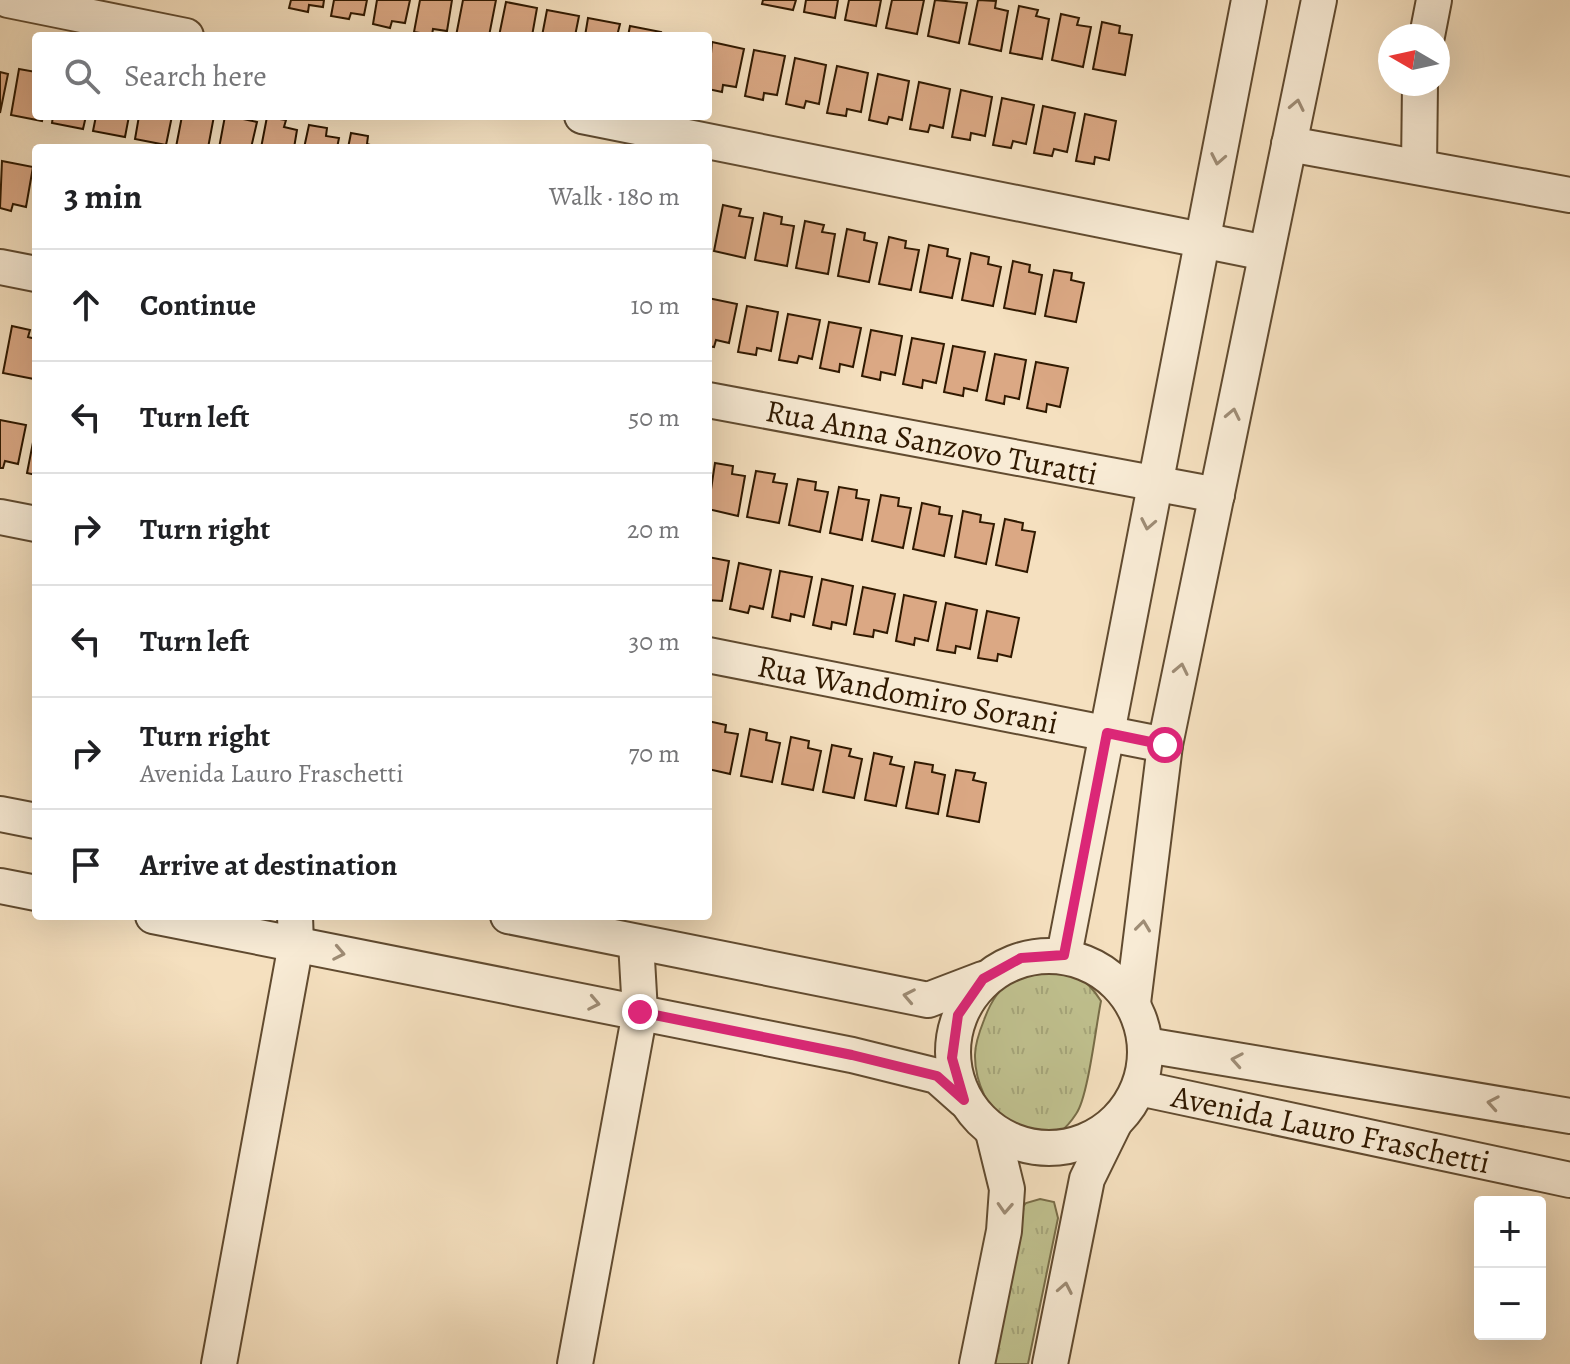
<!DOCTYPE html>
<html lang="en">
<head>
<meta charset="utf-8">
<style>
  body { margin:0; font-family:Alegreya,serif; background:#f6f6f6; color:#202124 }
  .controls { position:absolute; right:24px; bottom:24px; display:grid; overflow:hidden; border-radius:8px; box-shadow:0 8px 32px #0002 }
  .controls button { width:72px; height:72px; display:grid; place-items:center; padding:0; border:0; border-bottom:2px solid #e0e0e0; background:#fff; color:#202124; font:40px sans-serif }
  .compass { position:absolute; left:1378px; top:24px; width:72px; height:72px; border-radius:50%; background:#fff; box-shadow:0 8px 32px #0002; rotate:279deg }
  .stop { position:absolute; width:24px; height:24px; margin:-18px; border:6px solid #db2777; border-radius:50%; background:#fff }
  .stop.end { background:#db2777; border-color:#fff; box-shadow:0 2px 8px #0008 }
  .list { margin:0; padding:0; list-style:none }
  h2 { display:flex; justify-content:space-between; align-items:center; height:104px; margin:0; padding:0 32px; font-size:34px }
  h2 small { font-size:26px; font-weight:400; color:#757577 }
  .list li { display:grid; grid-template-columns:52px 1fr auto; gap:24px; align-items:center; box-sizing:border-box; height:112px; padding:0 32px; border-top:2px solid #e0e0e0 }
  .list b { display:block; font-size:30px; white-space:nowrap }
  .list p { margin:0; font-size:26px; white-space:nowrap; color:#757577 }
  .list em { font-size:26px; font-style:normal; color:#757577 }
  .icon { flex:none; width:44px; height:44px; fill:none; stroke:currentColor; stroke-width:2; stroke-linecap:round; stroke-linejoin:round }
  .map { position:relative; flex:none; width:1570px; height:1364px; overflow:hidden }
  .search { position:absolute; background:#fff; box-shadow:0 8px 32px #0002; left:32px; top:32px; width:680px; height:88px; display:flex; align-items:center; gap:20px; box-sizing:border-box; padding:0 28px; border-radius:8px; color:#757577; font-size:30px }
  .panel { position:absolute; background:#fff; box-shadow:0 8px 32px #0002; left:32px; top:144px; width:680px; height:776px; border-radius:8px }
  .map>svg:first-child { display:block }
  .grass { fill:url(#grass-tufts); stroke:#786d48; stroke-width:2 }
  .building { fill:#dba884; stroke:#301900; stroke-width:2 }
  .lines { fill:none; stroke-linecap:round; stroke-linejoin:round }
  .minor-casing { stroke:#614b30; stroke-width:38 }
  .minor { stroke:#f8ebd5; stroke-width:34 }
  .oneway { stroke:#9e8c75 }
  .route { stroke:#db2777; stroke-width:10 }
  .labels { text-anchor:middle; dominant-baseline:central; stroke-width:7; stroke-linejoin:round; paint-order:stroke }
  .street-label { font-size:32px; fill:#301900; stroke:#f8ebd5 }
</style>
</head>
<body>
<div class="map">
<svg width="1570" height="1364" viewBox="0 0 1570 1364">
  <defs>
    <pattern id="grass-tufts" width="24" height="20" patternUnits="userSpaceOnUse" patternTransform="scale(2)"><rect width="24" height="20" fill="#c0c18f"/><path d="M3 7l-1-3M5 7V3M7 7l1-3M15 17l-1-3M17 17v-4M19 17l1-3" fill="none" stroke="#a5a57a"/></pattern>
  </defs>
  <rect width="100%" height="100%" fill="#f5e0bf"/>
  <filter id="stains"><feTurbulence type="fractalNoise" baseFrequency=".0025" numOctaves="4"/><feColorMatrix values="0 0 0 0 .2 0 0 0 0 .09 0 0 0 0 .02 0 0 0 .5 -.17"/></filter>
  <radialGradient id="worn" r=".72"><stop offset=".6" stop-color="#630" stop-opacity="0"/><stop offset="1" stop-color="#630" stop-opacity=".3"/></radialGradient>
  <g class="grass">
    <path d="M1039,968C1069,967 1085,976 1101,1001C1096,1025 1088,1098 1076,1114C1034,1179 974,1108 975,1055C975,1044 980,1030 984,1020C989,1006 998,989 1012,981C1020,976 1031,972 1039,968Z"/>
    <polygon points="1040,1199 1054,1202 1058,1218 1028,1364 987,1364 1019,1212 1026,1203"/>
  </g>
  <g class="building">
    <polygon points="291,0 324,0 323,7 309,5 308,12 289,8"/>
    <polygon points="334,0 367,0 364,15 351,13 349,19 331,16"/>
    <polygon points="377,0 410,0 405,23 392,21 390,28 373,24"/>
    <polygon points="420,0 452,0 447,31 433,29 432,35 414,32"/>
    <polygon points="463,0 496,0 489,36 456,36"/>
    <polygon points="763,0 796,0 793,10 762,4"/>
    <polygon points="806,0 838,0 835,18 804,12"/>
    <polygon points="849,0 881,0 876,26 845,20"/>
    <polygon points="892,0 924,0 917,34 886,28"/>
    <polygon points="935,0 967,3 959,43 928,36"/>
    <polygon points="978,0 996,1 995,8 1008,11 1001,51 969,44"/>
    <polygon points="506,2 537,8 532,36 499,36"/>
    <polygon points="1019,6 1038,10 1036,16 1049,19 1042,59 1010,53"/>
    <polygon points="547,10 579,16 575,36 542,36"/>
    <polygon points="1061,14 1079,18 1077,25 1091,27 1083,67 1052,60"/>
    <polygon points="588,18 620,24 617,36 585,36"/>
    <polygon points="1102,22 1120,26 1119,33 1132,35 1125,75 1093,69"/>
    <polygon points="630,26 661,32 660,36 628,36"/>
    <polygon points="712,42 744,49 736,87 723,85 722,92 708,89"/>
    <polygon points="754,50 785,56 777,95 764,93 763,100 745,96"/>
    <polygon points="795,58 826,65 819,104 806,101 804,108 786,104"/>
    <polygon points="837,66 868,73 861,112 847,109 846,116 827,113"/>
    <polygon points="19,69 36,72 36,116 43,116 42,121 11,115"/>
    <polygon points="0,72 8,74 0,113"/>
    <polygon points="878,74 909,81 902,120 889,117 887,124 869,120"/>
    <polygon points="919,82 950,89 943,128 930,125 928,132 910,129"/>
    <polygon points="961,90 992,97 985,136 971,133 970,140 952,137"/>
    <polygon points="1002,98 1034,105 1026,144 1013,141 1011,148 993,145"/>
    <polygon points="1043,106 1075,113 1067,152 1054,149 1052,156 1034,153"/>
    <polygon points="1085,114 1116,121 1109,160 1095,157 1094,164 1076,161"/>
    <polygon points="53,116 86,116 83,129 52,123"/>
    <polygon points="96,116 129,116 125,137 93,131"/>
    <polygon points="139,116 172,116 166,145 135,139"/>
    <polygon points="182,116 214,116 208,148 176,147"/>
    <polygon points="225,116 244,116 243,119 257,122 251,148 219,148"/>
    <polygon points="267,117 286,120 284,127 297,130 294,148 261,148"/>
    <polygon points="309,125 327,128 326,136 339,138 337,148 304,148"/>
    <polygon points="351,133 368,136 367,144 380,148 348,148"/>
    <polygon points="2,161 33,167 26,207 13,204 11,211 0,208"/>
    <polygon points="723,205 741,209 739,216 753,218 745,258 714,251"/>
    <polygon points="764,213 782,217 781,224 794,226 787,266 755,260"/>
    <polygon points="805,221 824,225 822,232 835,234 828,274 796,268"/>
    <polygon points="847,229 865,233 864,240 877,243 869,282 838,276"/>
    <polygon points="889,237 906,241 905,248 919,250 911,290 879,284"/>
    <polygon points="929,245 948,249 947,256 960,259 952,298 920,292"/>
    <polygon points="971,253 989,257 988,264 1001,267 993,306 962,300"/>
    <polygon points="1013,261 1030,265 1029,272 1042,275 1035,314 1004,308"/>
    <polygon points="1054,270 1072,273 1071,280 1084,283 1076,322 1045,316"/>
    <polygon points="708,298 737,304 729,343 716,340 714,347 708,346"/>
    <polygon points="747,306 778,312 771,351 757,348 756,355 738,352"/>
    <polygon points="788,314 820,320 812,359 799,356 797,363 779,360"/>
    <polygon points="829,322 861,328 853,367 840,364 839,372 820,368"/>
    <polygon points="12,326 30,330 28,337 36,339 34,379 3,373"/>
    <polygon points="871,330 902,336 895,375 881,372 880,380 862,376"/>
    <polygon points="912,338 944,344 936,383 923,380 922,388 903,384"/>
    <polygon points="953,346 985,352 977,391 964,388 963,396 944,392"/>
    <polygon points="995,354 1026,360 1019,399 1005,396 1004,404 986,400"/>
    <polygon points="1036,362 1068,368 1060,407 1047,404 1046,412 1027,408"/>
    <polygon points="0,420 26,425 18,464 5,461 3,468 0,468"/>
    <polygon points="36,427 36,475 27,473"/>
    <polygon points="715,463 733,466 732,474 745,476 738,516 708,509"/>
    <polygon points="756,471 775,474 773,482 787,484 779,523 747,517"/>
    <polygon points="798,479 816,482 815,490 828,492 820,532 789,525"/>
    <polygon points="839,487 857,490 856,498 869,500 862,540 830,533"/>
    <polygon points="881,495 899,498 898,506 911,508 903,548 872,541"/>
    <polygon points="922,503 940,507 939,514 952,516 944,556 913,549"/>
    <polygon points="963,511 981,515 980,522 994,524 986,564 955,557"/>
    <polygon points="1005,519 1023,523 1022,530 1035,532 1027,572 996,565"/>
    <polygon points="708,557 729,561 722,601 708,600"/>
    <polygon points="739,563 771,570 763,609 750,606 748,613 730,609"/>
    <polygon points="780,571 812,577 804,617 791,614 790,621 772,617"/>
    <polygon points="822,579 853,586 846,625 832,622 831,629 813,625"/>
    <polygon points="863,587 895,594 887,633 874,630 873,637 854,634"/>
    <polygon points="904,595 936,602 928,641 915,638 914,645 896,641"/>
    <polygon points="946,603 977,610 970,649 956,646 955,653 937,650"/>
    <polygon points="987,611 1019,618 1011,657 998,654 997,661 978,658"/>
    <polygon points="708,721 726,725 725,732 738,734 730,774 708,769"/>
    <polygon points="750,729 767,733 766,740 780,743 772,782 741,776"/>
    <polygon points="791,737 809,741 808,748 821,751 813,790 782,784"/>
    <polygon points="832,745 851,749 849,756 862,759 854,798 823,792"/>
    <polygon points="874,753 892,757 890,764 904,767 896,806 865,800"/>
    <polygon points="915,762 933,765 932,772 945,775 938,814 906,808"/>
    <polygon points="956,770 975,773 973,780 986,783 979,822 947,816"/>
  </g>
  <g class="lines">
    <defs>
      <g id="minor">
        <polyline points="8,0 186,36"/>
        <polyline points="1427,36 1434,0"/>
        <polyline points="582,116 1266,253"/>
        <polyline points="1289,144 1570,195"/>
        <polyline points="1419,167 1420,84"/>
        <polyline points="0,267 36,274"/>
        <polyline points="708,400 1217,495"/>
        <polyline points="0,517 36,524"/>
        <polyline points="708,655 1165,745"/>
        <polyline points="0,814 36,821"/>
        <polyline points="0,886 36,893"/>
        <polyline points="153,916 852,1055 937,1076 964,1100"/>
        <polyline points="508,916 928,1000 983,979"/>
        <polyline points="1064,955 1249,0"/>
        <circle cx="1049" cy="1052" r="96"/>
        <polyline points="1133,1003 1165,745 1319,0"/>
        <polyline points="1146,1045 1570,1116"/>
        <polyline points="1139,1088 1570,1180"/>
        <polyline points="219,1364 296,944 295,916"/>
        <polyline points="575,1364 640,1012 636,942"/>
        <polyline points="977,1364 1004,1231 1007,1189 993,1132"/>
        <polyline points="1050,1364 1087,1179 1114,1124"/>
      </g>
    </defs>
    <use href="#minor" class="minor-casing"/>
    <use href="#minor" class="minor"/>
  </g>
  <defs><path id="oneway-chevron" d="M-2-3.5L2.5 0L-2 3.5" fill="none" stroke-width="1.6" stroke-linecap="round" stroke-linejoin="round" transform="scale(2)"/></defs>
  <g class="oneway">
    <use href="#oneway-chevron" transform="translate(1297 105) rotate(-78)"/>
    <use href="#oneway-chevron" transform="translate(1218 159) rotate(101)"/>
    <use href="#oneway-chevron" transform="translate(1233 414) rotate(-78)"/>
    <use href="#oneway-chevron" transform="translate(1148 524) rotate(101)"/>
    <use href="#oneway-chevron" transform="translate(1181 669) rotate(-78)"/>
    <use href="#oneway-chevron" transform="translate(1143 926) rotate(-83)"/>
    <use href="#oneway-chevron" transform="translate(339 953) rotate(11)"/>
    <use href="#oneway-chevron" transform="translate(909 996) rotate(-169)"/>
    <use href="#oneway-chevron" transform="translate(594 1003) rotate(11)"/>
    <use href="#oneway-chevron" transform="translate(1237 1060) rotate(-170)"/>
    <use href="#oneway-chevron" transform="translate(1493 1103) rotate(-170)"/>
    <use href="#oneway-chevron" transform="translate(1005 1208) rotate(93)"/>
    <use href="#oneway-chevron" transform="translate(1065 1288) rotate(-79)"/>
  </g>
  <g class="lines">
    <polyline class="route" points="640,1012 852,1055 937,1076 964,1100 952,1058 958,1015 983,979 1021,958 1064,955 1107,733 1165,745"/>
  </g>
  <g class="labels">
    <g class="street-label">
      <text transform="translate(932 442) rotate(11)">Rua Anna Sanzovo Turatti</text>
      <text transform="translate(908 694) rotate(11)">Rua Wandomiro Sorani</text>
      <text transform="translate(1331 1129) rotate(12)">Avenida Lauro Fraschetti</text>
    </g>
  </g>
  <rect width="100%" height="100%" filter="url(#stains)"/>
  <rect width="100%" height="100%" fill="url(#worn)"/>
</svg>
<div class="controls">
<button>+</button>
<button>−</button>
</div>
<svg class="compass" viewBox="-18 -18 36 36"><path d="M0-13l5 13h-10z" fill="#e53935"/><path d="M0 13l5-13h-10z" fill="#757577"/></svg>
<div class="stop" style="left:1165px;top:745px"></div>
<div class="stop end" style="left:640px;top:1012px"></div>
<div class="search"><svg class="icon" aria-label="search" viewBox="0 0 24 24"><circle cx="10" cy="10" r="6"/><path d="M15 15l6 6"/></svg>Search here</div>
<section class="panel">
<h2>3 min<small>Walk · 180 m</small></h2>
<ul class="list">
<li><svg class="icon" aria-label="ahead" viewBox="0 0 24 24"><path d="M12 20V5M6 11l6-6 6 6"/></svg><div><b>Continue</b></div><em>10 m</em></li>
<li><svg class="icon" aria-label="left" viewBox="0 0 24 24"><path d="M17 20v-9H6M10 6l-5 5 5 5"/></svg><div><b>Turn left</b></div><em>50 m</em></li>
<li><svg class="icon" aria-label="right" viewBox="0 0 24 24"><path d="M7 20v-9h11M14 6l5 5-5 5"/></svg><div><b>Turn right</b></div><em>20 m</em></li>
<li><svg class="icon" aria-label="left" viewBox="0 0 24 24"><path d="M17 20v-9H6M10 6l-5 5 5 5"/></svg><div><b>Turn left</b></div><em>30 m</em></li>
<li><svg class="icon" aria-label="right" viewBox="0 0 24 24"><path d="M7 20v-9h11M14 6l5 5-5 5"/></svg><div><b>Turn right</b><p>Avenida Lauro Fraschetti</p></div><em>70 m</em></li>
<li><svg class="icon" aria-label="arrive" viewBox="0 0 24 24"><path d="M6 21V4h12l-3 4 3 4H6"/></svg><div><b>Arrive at destination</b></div></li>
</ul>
</section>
</div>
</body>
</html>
